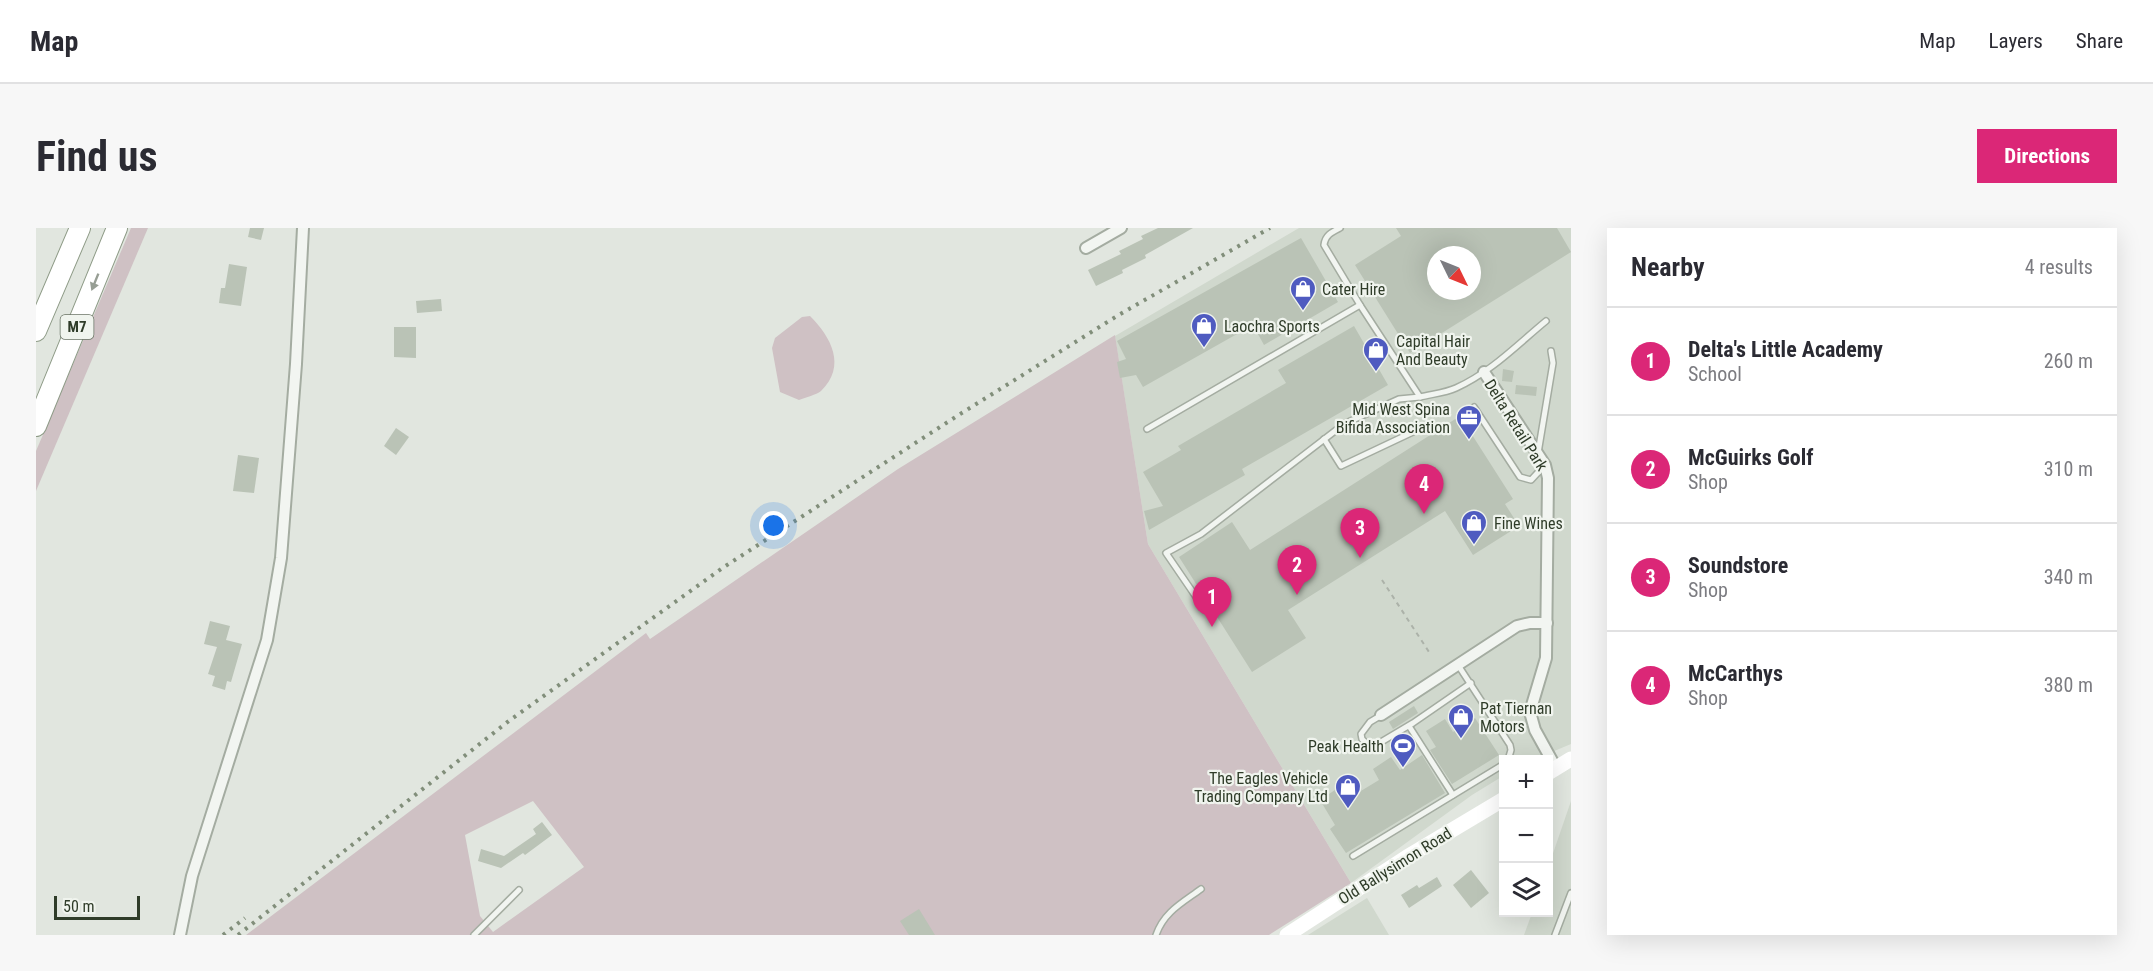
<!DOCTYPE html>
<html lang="en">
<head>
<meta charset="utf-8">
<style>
  body { margin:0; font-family:"Roboto Condensed",sans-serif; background:#f7f7f7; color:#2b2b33 }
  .controls { position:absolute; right:18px; bottom:18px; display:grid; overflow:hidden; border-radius:0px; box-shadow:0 6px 24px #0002 }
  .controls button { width:54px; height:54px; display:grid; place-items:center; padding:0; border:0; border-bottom:2px solid #e1e1e2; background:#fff; color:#2b2b33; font:30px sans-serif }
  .compass { position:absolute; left:1391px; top:18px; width:54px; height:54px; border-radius:50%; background:#fff; box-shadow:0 6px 24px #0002; rotate:133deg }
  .scale { position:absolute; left:18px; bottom:15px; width:86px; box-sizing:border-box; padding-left:6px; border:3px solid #2f3c29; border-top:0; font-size:16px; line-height:21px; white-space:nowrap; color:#2f3c29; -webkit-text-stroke:4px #f0f4ee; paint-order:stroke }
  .you { position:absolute; left:738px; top:298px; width:21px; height:21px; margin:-15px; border:4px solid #fff; border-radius:50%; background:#1a73e8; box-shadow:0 0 0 9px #1a73e833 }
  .badge { display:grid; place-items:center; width:39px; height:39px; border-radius:50%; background:#db2777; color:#fff; font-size:20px; font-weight:700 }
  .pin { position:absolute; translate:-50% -50px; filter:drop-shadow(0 2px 3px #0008) }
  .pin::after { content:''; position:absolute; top:32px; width:21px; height:18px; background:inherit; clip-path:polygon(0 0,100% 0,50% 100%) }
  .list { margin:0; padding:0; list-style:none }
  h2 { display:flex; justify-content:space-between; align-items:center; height:78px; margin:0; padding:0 24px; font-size:26px }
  h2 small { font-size:20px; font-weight:400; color:#7c7c81 }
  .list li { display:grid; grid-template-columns:39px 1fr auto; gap:18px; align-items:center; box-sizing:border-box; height:108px; padding:0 24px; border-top:2px solid #e1e1e2 }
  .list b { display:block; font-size:22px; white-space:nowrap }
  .list p { margin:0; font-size:20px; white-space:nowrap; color:#7c7c81 }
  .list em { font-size:20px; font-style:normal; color:#7c7c81 }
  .icon { flex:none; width:33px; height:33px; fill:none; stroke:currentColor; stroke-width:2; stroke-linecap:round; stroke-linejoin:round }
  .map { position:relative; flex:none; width:1535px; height:707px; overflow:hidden; border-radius:0px }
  header { display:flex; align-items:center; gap:36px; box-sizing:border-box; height:84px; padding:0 30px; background:#fff; border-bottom:2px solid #e1e1e2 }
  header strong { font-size:28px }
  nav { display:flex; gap:33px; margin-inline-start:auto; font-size:21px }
  .intro { display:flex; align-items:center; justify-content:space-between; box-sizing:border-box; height:144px; padding:0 36px }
  h1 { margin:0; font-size:42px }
  .button { padding:15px 27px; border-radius:0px; background:#db2777; color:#fff; font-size:21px; font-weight:700 }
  main { display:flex; gap:36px; padding:0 36px }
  aside { flex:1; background:#fff; border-radius:0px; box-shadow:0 6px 24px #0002 }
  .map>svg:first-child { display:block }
  .built { fill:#d0d8cd; fill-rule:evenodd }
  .green { fill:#cfc1c4; fill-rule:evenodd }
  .building { fill:#bac3b6; fill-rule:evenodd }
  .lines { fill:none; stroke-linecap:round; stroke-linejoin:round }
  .lane-casing { stroke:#a4aca1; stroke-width:8 }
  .street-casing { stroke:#a4aca1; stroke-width:14 }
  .highway-casing { stroke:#8e9b87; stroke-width:22 }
  .path { stroke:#acb2a9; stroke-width:2; stroke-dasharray:4.5 4.5; stroke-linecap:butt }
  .lane { stroke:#f2f5f1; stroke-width:5 }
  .street { stroke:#f2f5f1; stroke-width:10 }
  .secondary { stroke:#fff; stroke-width:15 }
  .highway { stroke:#fff; stroke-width:20 }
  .rail { stroke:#818e7a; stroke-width:4; stroke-dasharray:3 6; stroke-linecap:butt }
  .oneway { fill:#979e94 }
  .labels { text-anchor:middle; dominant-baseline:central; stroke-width:4.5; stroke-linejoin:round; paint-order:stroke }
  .shield { fill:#f0f4ee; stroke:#697364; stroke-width:1.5 }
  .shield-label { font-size:15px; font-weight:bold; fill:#2f3c29 }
  .poi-label { font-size:16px; fill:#2f3c29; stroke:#f0f4ee; text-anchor:start }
  .street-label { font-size:16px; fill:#2f3c29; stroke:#f0f4ee }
</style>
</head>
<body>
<header>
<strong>Map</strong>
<nav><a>Map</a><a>Layers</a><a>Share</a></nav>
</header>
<div class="intro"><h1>Find us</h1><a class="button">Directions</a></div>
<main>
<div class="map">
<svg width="1535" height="707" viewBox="0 0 1535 707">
  <rect width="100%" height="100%" fill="#e1e6df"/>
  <g class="built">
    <path d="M1263,0H1535V516L1499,531L1468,532L1467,548L1436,567L1315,655L1112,316L1079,108ZM1400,27H1436V63H1400Z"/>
    <polygon points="1535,573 1535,707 1488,707 1496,685 1512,684 1513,637"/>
    <polygon points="1331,670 1353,707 1272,707"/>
  </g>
  <g class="green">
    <polygon points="95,0 112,0 0,263 0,223"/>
    <path d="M774,88C795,109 811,138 785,163C780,167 770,169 763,172L744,164L736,120L739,110L766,89Z"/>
    <path d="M1079,107L1112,316L1315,655L1233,707H210L610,405L614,411L862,241ZM497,573L548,639L457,704L444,688L429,607Z"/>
  </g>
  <g class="building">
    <polygon points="214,0 228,0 225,12 212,9"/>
    <polygon points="1122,0 1157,0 1109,27 1110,30 1086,42 1087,45 1060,58 1052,42 1085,26 1083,23 1107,11 1105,8"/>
    <path d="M1360,0H1521L1535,24L1374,125L1319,37L1365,8ZM1400,27H1436V63H1400Z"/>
    <polygon points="1265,10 1302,74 1228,117 1217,97 1107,159 1100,147 1084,150 1081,134 1090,131 1081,113"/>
    <polygon points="193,36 211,39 205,78 183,75 185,60 189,60"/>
    <polygon points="405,71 406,83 381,85 380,73"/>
    <polygon points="1318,98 1352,157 1206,241 1209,247 1113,302 1108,283 1127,278 1107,244 1145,222 1142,218 1250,155 1242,142"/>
    <polygon points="358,99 380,99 380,130 358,129"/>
    <polygon points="1467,141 1478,143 1476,154 1466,153"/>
    <polygon points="1480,157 1501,159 1500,168 1479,166"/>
    <polygon points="1424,188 1477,271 1469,276 1483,298 1437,327 1409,283 1252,382 1270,410 1216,444 1143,329 1196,294 1214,322"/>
    <polygon points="360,200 373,209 360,227 348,218"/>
    <polygon points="202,227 223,230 218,265 197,263"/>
    <polygon points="174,393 194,398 190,412 206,416 195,454 191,453 189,462 176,458 179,448 172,446 181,419 168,416"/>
    <polygon points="1378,478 1382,485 1357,501 1353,494"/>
    <polygon points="1439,490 1463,527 1416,556 1394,522 1400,519 1390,503 1409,491 1417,504"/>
    <polygon points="1386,527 1409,565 1310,625 1294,601 1299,597 1284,572 1302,560 1310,572 1343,552 1337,541 1355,529 1364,542"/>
    <polygon points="506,594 516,607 489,627 487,625 465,640 442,633 445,621 468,628 500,606 497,601"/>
    <polygon points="1435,642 1453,665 1435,680 1417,657"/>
    <polygon points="1401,649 1406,658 1373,680 1365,667 1381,657 1383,660"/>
    <polygon points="883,681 899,707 873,707 864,693"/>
  </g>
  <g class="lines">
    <defs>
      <g id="lane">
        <path d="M1304,0C1296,4 1289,7 1288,17L1324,77L1384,169C1396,166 1409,165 1420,160C1454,145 1482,116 1510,93"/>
        <polyline points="1438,179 1484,249 1495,252 1508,238"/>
        <polyline points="1111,201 1324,77"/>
        <polyline points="1288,211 1305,238 1377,204"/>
        <polyline points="1502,225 1517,135 1515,123"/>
        <polyline points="1169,382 1130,325 1165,306 1308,196 1363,171 1384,169"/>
        <polyline points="1422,437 1474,517 1475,522 1472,532"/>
        <polyline points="1344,488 1334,494 1325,506 1326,511 1335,520 1377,495 1435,455"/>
        <polyline points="1373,498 1417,567"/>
        <polyline points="1317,628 1468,536"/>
        <polyline points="438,707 483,662"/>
        <path d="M1120,707C1128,684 1146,675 1165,661"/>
        <polyline points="1519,707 1535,665"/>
      </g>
      <g id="street">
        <polyline points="1050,20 1085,0"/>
        <polyline points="1448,144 1509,237 1512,250 1510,430 1494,484 1499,502 1520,540"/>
        <polyline points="1345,487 1481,398 1494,395 1511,395"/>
        <polyline points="144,707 156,648 231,412 245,330 260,136 267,0"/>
      </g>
      <g id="highway">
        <polyline points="0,103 44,0"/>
        <polyline points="0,198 81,0"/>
      </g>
    </defs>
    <use href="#lane" class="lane-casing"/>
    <use href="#street" class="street-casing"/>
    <use href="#highway" class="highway-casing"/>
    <polyline class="path" points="1346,352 1393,424"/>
    <use href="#lane" class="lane"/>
    <use href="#street" class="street"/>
    <g class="secondary">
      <polyline points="1512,545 1535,531"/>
      <polyline points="1251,707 1371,629 1468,571"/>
    </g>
    <use href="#highway" class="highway"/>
    <g class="rail">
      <polyline points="187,707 209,690"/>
      <polyline points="202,707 474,492 688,339 921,188 1081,88 1234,0"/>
    </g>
  </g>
  <defs><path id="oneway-solid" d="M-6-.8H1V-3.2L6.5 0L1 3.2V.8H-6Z" transform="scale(1.5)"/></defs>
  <use class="oneway" href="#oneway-solid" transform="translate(59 54) rotate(112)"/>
  <defs>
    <symbol id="shop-pin" viewBox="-11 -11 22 30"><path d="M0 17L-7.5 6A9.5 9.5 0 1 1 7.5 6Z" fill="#4f5bc0" stroke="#f0f4ee"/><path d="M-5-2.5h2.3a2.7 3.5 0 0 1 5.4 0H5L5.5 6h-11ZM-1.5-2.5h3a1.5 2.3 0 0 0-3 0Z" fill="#fff"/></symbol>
    <symbol id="office-pin" viewBox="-11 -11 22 30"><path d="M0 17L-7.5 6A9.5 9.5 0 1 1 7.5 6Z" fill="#4f5bc0" stroke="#f0f4ee"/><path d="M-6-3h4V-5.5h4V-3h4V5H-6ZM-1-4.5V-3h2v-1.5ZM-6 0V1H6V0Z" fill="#fff"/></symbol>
    <symbol id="stadium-pin" viewBox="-11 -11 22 30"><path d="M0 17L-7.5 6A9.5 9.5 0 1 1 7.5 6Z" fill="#4f5bc0" stroke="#f0f4ee"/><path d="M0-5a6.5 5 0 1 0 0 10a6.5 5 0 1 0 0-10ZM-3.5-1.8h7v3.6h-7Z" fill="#fff"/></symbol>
  </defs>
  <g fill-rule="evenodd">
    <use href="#shop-pin" x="1252" y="46" width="30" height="40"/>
    <use href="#shop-pin" x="1153" y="83" width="30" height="40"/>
    <use href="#shop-pin" x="1325" y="107" width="30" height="40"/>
    <use href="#office-pin" x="1418" y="175" width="30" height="40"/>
    <use href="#shop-pin" x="1423" y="280" width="30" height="40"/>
    <use href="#shop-pin" x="1410" y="474" width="30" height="40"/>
    <use href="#stadium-pin" x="1352" y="503" width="30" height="40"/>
    <use href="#shop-pin" x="1297" y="544" width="30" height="40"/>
  </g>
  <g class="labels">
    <rect class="shield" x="24.5" y="87" width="33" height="24" rx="4.5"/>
    <g class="shield-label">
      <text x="41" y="99">M7</text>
    </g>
    <g class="poi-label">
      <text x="1286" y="61">Cater Hire</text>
      <text x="1188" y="98">Laochra Sports</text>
      <text x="1360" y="113">Capital Hair<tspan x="1360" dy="18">And Beauty</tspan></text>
      <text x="1414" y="181" text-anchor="end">Mid West Spina<tspan x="1414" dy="18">Bifida Association</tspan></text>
      <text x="1458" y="295">Fine Wines</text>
      <text x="1444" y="480">Pat Tiernan<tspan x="1444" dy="18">Motors</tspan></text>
      <text x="1348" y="518" text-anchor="end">Peak Health</text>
      <text x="1292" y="550" text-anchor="end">The Eagles Vehicle<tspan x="1292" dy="18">Trading Company Ltd</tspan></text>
    </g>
    <g class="street-label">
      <text transform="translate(1480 197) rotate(58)">Delta Retail Park</text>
      <text transform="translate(1359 638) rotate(-32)">Old Ballysimon Road</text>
    </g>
  </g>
</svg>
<div class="controls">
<button>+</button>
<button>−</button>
<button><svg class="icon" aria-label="layers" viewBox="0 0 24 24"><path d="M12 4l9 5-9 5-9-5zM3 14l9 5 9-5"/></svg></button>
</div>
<svg class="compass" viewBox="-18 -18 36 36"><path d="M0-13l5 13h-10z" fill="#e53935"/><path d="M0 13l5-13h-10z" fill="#7c7c81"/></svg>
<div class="scale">50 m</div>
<div class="you"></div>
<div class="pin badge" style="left:1176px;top:399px">1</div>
<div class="pin badge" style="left:1261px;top:367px">2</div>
<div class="pin badge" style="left:1324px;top:330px">3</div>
<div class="pin badge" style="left:1388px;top:286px">4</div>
</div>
<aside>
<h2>Nearby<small>4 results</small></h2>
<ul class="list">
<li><span class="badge">1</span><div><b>Delta's Little Academy</b><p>School</p></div><em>260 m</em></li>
<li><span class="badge">2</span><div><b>McGuirks Golf</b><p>Shop</p></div><em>310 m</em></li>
<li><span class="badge">3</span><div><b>Soundstore</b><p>Shop</p></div><em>340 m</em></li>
<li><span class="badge">4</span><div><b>McCarthys</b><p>Shop</p></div><em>380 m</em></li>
</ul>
</aside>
</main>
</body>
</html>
